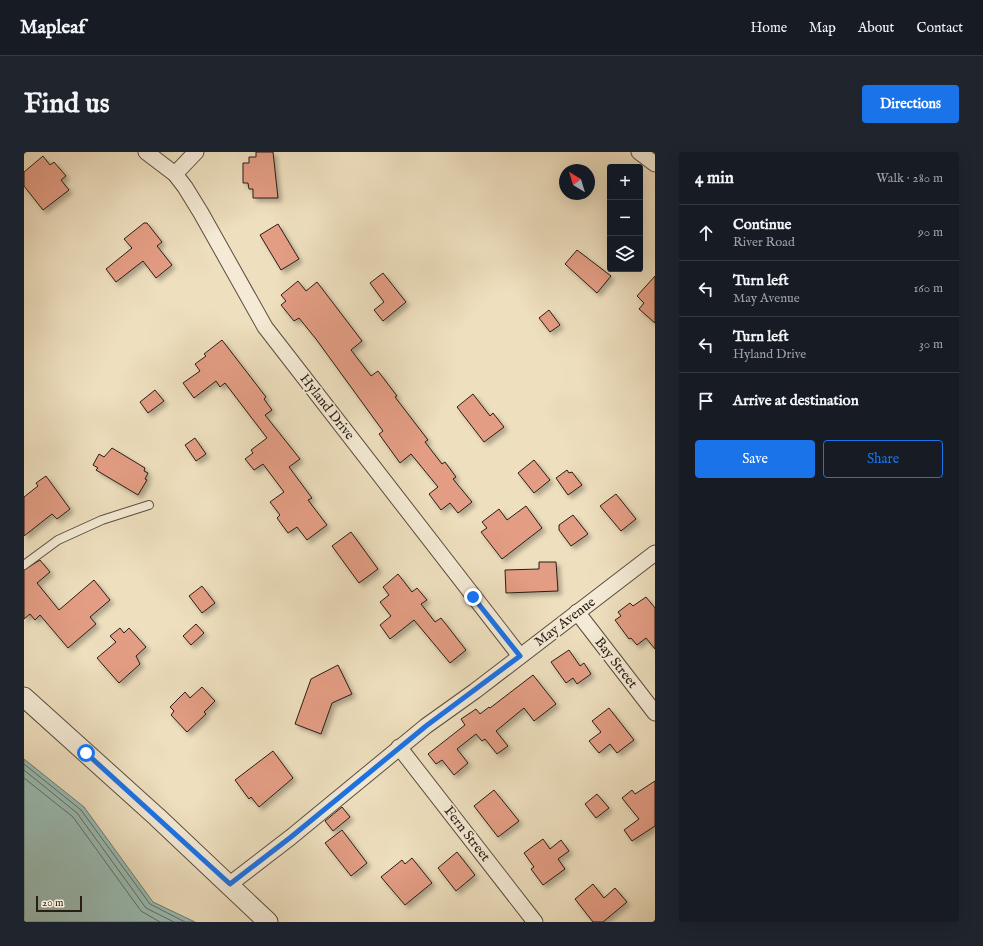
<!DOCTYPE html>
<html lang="en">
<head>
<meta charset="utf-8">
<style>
  body { margin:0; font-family:"IM FELL English",serif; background:#20242c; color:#f1f3f6 }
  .controls { position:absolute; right:12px; top:12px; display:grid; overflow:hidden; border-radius:4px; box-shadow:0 4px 16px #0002 }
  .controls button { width:36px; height:36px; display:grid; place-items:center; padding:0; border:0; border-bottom:1px solid #363941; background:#171b24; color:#f1f3f6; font:20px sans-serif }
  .compass { position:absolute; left:535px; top:12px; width:36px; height:36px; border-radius:50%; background:#171b24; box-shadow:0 4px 16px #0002; rotate:322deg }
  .scale { position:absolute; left:12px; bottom:10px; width:46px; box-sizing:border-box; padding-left:4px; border:2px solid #2a1d13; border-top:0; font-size:11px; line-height:14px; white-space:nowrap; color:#2a1d13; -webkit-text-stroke:3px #f4ead5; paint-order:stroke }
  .stop { position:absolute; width:12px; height:12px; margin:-9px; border:3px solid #1a73e8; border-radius:50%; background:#fff }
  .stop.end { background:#1a73e8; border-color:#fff; box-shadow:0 1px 4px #0008 }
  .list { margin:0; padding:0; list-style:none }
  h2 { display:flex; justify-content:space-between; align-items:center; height:52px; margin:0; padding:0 16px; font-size:17px }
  h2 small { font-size:13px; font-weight:400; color:#9ea1a6 }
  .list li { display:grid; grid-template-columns:26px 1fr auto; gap:12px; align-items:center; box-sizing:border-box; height:56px; padding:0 16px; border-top:1px solid #363941 }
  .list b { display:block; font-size:15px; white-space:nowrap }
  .list p { margin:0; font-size:13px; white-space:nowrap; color:#9ea1a6 }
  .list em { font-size:13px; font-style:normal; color:#9ea1a6 }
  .actions { display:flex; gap:8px; padding:12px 16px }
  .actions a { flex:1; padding:9px 0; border:1px solid #1a73e8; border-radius:4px; text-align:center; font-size:14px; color:#1a73e8 }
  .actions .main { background:#1a73e8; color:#fff }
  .icon { flex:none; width:22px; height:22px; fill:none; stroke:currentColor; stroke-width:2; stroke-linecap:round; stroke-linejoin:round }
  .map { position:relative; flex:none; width:631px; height:770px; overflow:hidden; border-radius:4px }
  header { display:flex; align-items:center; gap:24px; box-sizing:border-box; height:56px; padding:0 20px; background:#171b24; border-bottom:1px solid #363941 }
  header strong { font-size:19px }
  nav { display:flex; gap:22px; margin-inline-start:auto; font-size:14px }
  .intro { display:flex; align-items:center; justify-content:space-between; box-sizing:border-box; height:96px; padding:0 24px }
  h1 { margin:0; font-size:28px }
  .button { padding:10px 18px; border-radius:4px; background:#1a73e8; color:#fff; font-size:14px; font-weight:700 }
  main { display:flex; gap:24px; padding:0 24px }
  aside { flex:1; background:#171b24; border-radius:4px; box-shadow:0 4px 16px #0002 }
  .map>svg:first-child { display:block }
  .water { fill:#99bcb4; stroke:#6d7c74 }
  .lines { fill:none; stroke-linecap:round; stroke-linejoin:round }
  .shore { stroke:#626c64; stroke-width:1 }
  .building { fill:#e39d84; stroke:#2a1d13; filter:url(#shadow) }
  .service-casing { stroke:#5b4e3e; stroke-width:10 }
  .minor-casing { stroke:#5b4e3e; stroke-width:17 }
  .tertiary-casing { stroke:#5b4e3e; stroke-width:21 }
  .service { stroke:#f4ead5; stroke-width:8 }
  .minor { stroke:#f4ead5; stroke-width:15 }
  .tertiary { stroke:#f4ead5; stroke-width:19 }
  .route { stroke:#1a73e8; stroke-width:5 }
  .labels { text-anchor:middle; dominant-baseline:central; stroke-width:3.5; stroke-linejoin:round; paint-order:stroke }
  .street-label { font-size:14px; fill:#2a1d13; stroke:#f4ead5 }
</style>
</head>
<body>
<header>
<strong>Mapleaf</strong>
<nav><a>Home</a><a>Map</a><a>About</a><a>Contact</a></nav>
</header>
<div class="intro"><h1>Find us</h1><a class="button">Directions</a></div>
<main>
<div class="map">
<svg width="631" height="770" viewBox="0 0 631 770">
  <defs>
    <filter id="shadow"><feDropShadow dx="3.5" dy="3.5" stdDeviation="2" flood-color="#0004"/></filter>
  </defs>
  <rect width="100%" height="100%" fill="#eedfbe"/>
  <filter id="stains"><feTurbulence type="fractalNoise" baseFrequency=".005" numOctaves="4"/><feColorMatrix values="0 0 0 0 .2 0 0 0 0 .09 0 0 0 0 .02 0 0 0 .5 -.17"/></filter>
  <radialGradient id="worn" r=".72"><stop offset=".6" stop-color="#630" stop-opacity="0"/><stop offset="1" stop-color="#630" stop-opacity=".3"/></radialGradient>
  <polygon class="water" points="0,607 60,655 129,750 171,770 0,770"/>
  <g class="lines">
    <g class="shore">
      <polyline points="0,612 57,658 126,752 161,770"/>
      <polyline points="0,618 53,661 122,756 150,770"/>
      <polyline points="0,626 49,665 117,759 136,770"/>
    </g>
  </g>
  <g class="building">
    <polygon points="232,0 249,0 254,46 229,46 229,37 225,37 224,31 219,31 219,11 225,11 225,5 232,5"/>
    <polygon points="19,4 26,13 30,10 42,24 37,28 45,38 19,58 0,34 0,20"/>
    <polygon points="120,71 123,71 138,90 133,94 148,113 132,126 119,109 92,130 82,117 108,96 100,87"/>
    <polygon points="254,72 275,107 257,118 236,83"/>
    <polygon points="553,98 587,124 573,141 541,112"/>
    <polygon points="359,121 382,150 359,169 350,158 360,150 346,131"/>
    <polygon points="631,124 631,171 615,157 620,151 613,144"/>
    <polygon points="274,129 282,139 293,130 338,189 327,198 347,224 354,219 373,244 371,245 404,288 401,290 418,312 421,310 432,325 429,327 448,350 434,361 426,351 417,358 405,342 414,335 387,302 376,311 355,282 359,279 292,187 275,166 270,169 257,153 262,149 257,143"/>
    <polygon points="525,158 536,173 526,180 515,166"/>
    <polygon points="198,188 242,245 240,247 248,258 241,263 276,307 265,315 288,346 284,348 303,373 283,388 273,375 264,381 253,366 256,363 246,350 260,340 239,312 230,318 221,307 229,301 227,298 243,286 201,231 196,235 192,229 170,246 159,231 176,219 171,212 182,204 180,202"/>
    <polygon points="131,238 140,249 124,261 116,250"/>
    <polygon points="449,242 466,264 469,261 480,275 460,290 433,255"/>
    <polygon points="171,286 182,302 172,309 161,293"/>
    <polygon points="88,296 121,316 120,319 124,321 121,327 123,328 114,343 72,318 74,316 69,313 75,302 80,305"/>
    <polygon points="510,308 526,328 510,341 494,321"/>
    <polygon points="543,318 545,321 548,320 558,333 544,343 532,326"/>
    <polygon points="22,324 46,357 33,367 28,362 0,384 0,345 14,334 12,331"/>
    <polygon points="592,342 612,367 597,379 576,354"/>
    <polygon points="502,354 518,376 478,407 457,380 463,376 458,370 475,357 483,368"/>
    <polygon points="549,363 564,382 547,394 535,378 535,373"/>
    <polygon points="327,380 354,417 335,431 308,394"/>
    <polygon points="16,408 26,420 13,431 35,458 70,428 86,448 66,465 72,472 44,496 16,463 11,468 6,462 0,467 0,418"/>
    <polygon points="515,410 532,410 534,439 482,441 481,418 515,417"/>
    <polygon points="374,422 388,440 393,436 403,448 397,452 411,470 417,466 442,498 426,511 390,468 366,487 356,473 367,464 356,450 365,443 359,435"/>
    <polygon points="178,434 191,451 178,461 165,444"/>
    <polygon points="622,445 631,456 631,497 622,486 613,493 607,486 605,487 591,468 597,464 594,460 606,451 609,454"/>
    <polygon points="172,472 180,481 167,493 159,484"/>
    <polygon points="96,476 100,481 105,476 122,495 112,504 116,512 95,531 73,506 92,490 86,484"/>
    <polygon points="545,498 556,514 560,511 567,522 553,532 549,526 542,531 527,510"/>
    <polygon points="314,513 328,542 308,551 297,582 271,572 287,527"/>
    <polygon points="509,523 532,552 510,569 500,556 472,579 484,594 473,602 461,587 458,589 452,582 433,597 444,611 430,623 418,608 412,612 404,602 441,573 437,567 452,557 456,562 465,555 466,556"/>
    <polygon points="178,535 191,549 180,560 182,562 163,580 147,563 150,559 146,555 161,540 166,546"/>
    <polygon points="585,556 610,588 593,601 586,592 575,601 565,589 577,580 568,569"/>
    <polygon points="249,599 269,626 235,655 227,645 225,647 211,628"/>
    <polygon points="631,629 631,674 608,689 600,678 615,667 598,646 608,638 611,642"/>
    <polygon points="470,638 495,669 474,685 450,654"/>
    <polygon points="573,642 585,656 572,666 561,652"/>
    <polygon points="318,655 326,665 309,679 301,669"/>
    <polygon points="318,678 343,711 327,724 301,691"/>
    <polygon points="519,687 526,697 537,688 545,699 534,707 541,717 519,733 507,717 510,715 500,701"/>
    <polygon points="433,700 451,723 432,739 414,716"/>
    <polygon points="388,706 408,731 381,753 357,725 378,708 381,712"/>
    <polygon points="569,732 580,746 591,736 603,750 579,770 569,770 551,747"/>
  </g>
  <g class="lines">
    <defs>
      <polyline id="service" points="0,413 34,388 78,368 125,353"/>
      <g id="minor">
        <polyline points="122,0 151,22 161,35 177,61 241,175 496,504"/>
        <polyline points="615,0 631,12"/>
        <polyline points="151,22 172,0"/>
        <polyline points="553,460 631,561"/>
        <polyline points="375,595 511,770"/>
        <polyline points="206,732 267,685 402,574 451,539 631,401"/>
      </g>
      <polyline id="tertiary" points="0,545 133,665 244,770"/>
    </defs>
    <use href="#service" class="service-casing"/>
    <use href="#minor" class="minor-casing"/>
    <use href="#tertiary" class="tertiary-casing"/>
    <use href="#service" class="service"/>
    <use href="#minor" class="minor"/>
    <use href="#tertiary" class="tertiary"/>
  </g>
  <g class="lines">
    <polyline class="route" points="62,601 206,732 267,685 402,574 496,504 449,445"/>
  </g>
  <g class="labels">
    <g class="street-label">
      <text transform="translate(303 255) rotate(52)">Hyland Drive</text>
      <text transform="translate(541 470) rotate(-37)">May Avenue</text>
      <text transform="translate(592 511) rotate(52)">Bay Street</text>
      <text transform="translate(443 682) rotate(52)">Fern Street</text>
    </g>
  </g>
  <rect width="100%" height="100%" filter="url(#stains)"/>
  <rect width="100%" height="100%" fill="url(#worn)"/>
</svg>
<div class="controls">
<button>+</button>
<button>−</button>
<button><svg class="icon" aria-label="layers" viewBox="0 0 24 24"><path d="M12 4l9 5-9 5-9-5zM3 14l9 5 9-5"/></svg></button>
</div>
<svg class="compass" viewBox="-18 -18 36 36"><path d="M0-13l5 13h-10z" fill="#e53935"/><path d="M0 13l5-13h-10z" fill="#9ea1a6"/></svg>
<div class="scale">20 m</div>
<div class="stop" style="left:62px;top:601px"></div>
<div class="stop end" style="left:449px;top:445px"></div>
</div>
<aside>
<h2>4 min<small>Walk · 280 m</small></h2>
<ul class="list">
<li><svg class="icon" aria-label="ahead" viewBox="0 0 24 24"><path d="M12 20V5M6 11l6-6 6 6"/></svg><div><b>Continue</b><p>River Road</p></div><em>90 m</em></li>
<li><svg class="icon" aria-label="left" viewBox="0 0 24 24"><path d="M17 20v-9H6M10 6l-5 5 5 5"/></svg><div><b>Turn left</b><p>May Avenue</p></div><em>160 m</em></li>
<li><svg class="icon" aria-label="left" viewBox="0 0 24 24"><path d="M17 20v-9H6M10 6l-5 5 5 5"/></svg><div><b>Turn left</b><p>Hyland Drive</p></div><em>30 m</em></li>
<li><svg class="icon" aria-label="arrive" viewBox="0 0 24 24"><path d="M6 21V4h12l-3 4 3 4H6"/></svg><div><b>Arrive at destination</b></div></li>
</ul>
<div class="actions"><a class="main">Save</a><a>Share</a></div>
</aside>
</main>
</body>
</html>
